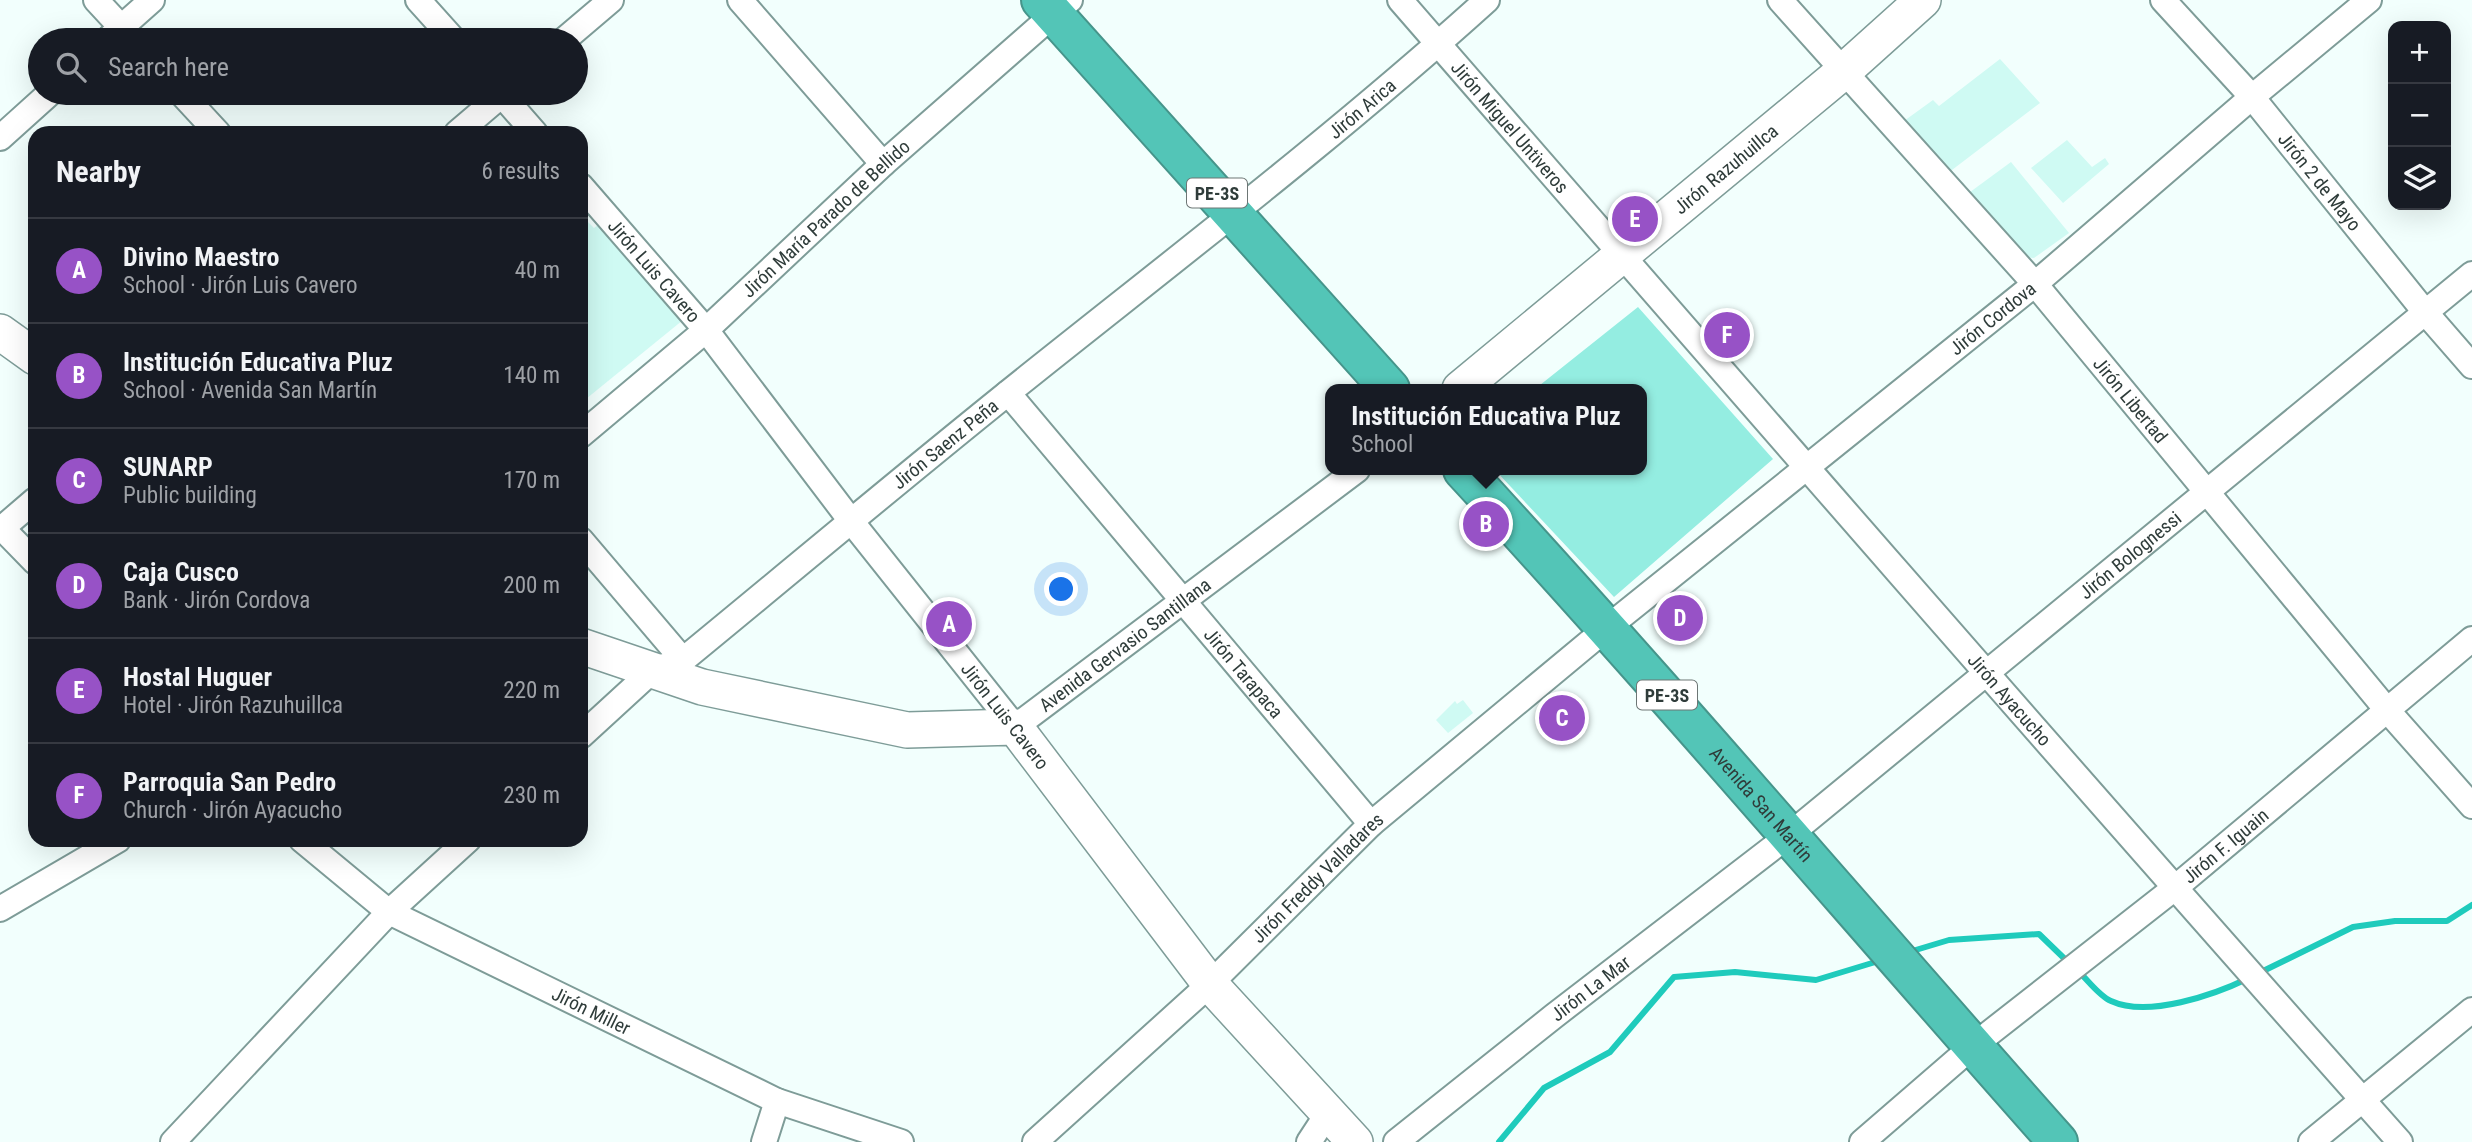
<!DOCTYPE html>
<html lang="en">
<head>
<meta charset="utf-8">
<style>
  body { margin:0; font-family:"Roboto Condensed",sans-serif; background:#242831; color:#f1f3f6 }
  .controls { position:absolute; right:21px; top:21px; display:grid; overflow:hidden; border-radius:14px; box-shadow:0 7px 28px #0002 }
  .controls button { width:63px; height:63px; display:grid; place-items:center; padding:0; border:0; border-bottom:2px solid #363941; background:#171b24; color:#f1f3f6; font:35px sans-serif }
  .you { position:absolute; left:1062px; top:590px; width:24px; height:24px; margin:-18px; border:5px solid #fff; border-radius:50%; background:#1a73e8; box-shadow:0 0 0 10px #1a73e833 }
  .badge { display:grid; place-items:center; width:46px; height:46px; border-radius:50%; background:#9752c6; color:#fff; font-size:23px; font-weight:700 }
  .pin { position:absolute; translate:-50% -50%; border:4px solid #fff; box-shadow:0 2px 7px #0006 }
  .popup { position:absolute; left:1325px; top:384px; width:322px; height:91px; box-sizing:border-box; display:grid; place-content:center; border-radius:14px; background:#171b24; filter:drop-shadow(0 2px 5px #0005); font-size:23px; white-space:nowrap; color:#9ea1a6 }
  .popup b { font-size:26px; color:#f1f3f6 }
  .popup::after { content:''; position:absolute; left:50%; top:100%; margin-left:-14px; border:14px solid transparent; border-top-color:#171b24 }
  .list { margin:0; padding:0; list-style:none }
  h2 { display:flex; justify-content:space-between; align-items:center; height:91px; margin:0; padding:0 28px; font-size:30px }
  h2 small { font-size:23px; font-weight:400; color:#9ea1a6 }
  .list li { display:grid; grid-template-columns:46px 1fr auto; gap:21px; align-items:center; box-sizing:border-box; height:105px; padding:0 28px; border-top:2px solid #363941 }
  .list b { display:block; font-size:26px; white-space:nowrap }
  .list p { margin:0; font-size:23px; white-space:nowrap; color:#9ea1a6 }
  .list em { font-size:23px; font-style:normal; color:#9ea1a6 }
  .icon { flex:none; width:38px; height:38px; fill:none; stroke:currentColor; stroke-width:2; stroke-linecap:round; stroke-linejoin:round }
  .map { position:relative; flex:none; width:2472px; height:1142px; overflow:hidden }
  .search { position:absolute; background:#171b24; box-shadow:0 7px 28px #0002; left:28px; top:28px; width:560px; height:77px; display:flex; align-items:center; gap:18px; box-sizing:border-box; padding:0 24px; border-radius:38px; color:#9ea1a6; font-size:26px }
  .panel { position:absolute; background:#171b24; box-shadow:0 7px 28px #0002; left:28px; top:126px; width:560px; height:721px; border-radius:21px }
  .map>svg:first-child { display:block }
  .built { fill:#cffaf3 }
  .green { fill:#94ede1 }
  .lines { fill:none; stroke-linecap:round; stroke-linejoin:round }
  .stream { stroke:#1fcbbc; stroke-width:6 }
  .street-casing { stroke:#7e9c98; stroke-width:28 }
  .secondary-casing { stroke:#7e9c98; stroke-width:38 }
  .highway-casing { stroke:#46958b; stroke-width:42 }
  .street { stroke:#fff; stroke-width:24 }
  .secondary { stroke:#fff; stroke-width:35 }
  .highway { stroke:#53c5b7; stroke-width:38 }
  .labels { text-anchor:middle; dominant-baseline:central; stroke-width:7; stroke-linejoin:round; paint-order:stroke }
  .shield { fill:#fff; stroke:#6d7675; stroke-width:2 }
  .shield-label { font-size:18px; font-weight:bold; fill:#2f3c3a }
  .street-label { font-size:19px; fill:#2f3c3a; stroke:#fff }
</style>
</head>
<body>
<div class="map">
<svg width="2472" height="1142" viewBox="0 0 2472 1142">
  <rect width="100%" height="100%" fill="#f2fffd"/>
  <g class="built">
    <polygon points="2000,59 2040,103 1948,173 1904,121 1933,100 1939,106"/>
    <polygon points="2067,140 2092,167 2105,158 2109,164 2063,203 2031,168"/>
    <polygon points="2011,162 2069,233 2034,258 2023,257 1966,195"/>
    <polygon points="581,215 594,228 598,225 683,320 581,403"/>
    <polygon points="1463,700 1473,713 1448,733 1436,720 1455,701 1457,704"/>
  </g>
  <polygon class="green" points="1638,307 1773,459 1614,597 1495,470 1642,470 1642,389 1535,389"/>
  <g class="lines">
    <g class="stream">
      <polyline points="1909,952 1949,940 2039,934 2070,964"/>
      <path d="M2078,971C2088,980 2099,996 2111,1001C2148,1018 2214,995 2249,978"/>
      <polyline points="2259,973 2353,927 2395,921 2447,921 2472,905"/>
      <polyline points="1499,1142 1544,1088 1610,1052 1674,977 1735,972 1816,980 1882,960"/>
    </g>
    <defs>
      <g id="street">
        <polyline points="96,0 133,40"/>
        <polyline points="418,0 454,40"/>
        <polyline points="740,0 883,164"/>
        <path id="s1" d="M1400,0C1732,382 2064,764 2400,1142"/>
        <path id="s2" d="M1780,0L2035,284L2387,710L2472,806"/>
        <path id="s3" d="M2163,0L2252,97L2425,312L2472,366"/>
        <polyline points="107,40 152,0"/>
        <polyline points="564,40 611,0"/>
        <polyline points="181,93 218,133"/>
        <polyline points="500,93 535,133"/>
        <polyline points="457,133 504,93"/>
        <polyline points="0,138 50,93"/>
        <path id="s4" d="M581,186L706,330L851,521L1015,727L1357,470"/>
        <path id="s5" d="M1008,393L1371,824"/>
        <path id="s6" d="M581,435L706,330L883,164L1070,0"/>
        <polyline points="2,528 35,562"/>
        <polyline points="0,530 35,500"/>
        <polyline points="581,540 683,660"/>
        <path id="s7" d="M581,736L653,670L683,660C800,564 916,466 1034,372C1187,250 1342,131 1487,0"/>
        <path id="s8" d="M302,840L389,912L777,1101L901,1142"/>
        <polyline points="0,909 118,840"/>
        <polyline points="173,1142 389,912 468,840"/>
        <polyline points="764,1142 777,1101"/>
        <path id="s9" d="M1035,1142L1210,984L1371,824L1608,627L2035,284L2252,97L2369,0"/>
        <polyline points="1309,1142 1328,1113"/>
        <path id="s10" d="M1396,1142L1554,1016L1788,836L2472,274"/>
        <path id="s11" d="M1862,1142L1973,1046L2176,887L2472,639"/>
        <polyline points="2311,1142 2472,1010"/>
      </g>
      <g id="secondary">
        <polyline points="0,332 35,357"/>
        <path id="s12" d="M1460,389L1844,71L1923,0"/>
        <polyline points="581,646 702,687 907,730 1015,727 1210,984 1355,1142"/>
      </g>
      <g id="highway">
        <polyline points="1041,0 1390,389"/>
        <path id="s13" d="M1463,470C1666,690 1859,918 2058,1142"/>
      </g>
    </defs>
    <use href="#street" class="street-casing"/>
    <use href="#secondary" class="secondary-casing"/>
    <use href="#highway" class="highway-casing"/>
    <use href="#street" class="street"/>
    <use href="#secondary" class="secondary"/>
    <use href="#highway" class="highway"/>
  </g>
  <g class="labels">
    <g class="shield">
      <rect x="1187" y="178.5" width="60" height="29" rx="5"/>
      <rect x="1637" y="680.5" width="60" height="29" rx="5"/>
    </g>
    <g class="shield-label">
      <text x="1217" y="193">PE-3S</text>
      <text x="1667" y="695">PE-3S</text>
    </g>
    <g class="street-label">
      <text stroke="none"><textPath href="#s7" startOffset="1004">Jirón Arica</textPath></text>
      <text stroke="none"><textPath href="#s1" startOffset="168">Jirón Miguel Untiveros</textPath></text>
      <text stroke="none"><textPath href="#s12" startOffset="345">Jirón Razuhuillca</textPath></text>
      <text stroke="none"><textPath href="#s3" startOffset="240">Jirón 2 de Mayo</textPath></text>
      <text stroke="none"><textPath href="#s6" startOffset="327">Jirón María Parado de Bellido</textPath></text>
      <text stroke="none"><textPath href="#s4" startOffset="112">Jirón Luis Cavero</textPath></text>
      <text stroke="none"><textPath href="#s9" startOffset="1264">Jirón Cordova</textPath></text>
      <text stroke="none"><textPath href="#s2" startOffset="532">Jirón Libertad</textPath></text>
      <text stroke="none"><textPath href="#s7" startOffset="469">Jirón Saenz Peña</textPath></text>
      <text stroke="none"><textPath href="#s10" startOffset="940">Jirón Bolognessi</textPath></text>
      <text stroke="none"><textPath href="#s4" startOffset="831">Avenida Gervasio Santillana</textPath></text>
      <text stroke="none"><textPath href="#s5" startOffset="366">Jirón Tarapaca</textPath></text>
      <text stroke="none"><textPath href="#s1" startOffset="928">Jirón Ayacucho</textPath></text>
      <text transform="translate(1005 716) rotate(52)">Jirón Luis Cavero</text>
      <text stroke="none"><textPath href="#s13" startOffset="448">Avenida San Martín</textPath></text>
      <text stroke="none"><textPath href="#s11" startOffset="469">Jirón F. Iguain</textPath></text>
      <text stroke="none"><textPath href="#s9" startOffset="387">Jirón Freddy Valladares</textPath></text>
      <text stroke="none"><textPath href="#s10" startOffset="248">Jirón La Mar</textPath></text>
      <text stroke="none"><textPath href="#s8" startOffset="338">Jirón Miller</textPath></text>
    </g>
  </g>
</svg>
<div class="controls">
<button>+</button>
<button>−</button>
<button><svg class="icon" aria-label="layers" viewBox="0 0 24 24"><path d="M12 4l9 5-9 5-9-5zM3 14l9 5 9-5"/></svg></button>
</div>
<div class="you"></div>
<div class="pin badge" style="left:949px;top:624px">A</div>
<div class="pin badge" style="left:1486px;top:524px">B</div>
<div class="popup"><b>Institución Educativa Pluz</b>School</div>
<div class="pin badge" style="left:1562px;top:718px">C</div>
<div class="pin badge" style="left:1680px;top:618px">D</div>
<div class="pin badge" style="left:1635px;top:219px">E</div>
<div class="pin badge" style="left:1727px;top:335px">F</div>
<div class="search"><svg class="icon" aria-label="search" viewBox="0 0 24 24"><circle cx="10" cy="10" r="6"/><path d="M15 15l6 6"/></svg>Search here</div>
<section class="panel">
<h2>Nearby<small>6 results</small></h2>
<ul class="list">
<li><span class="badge">A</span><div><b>Divino Maestro</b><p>School · Jirón Luis Cavero</p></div><em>40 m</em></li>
<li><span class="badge">B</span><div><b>Institución Educativa Pluz</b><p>School · Avenida San Martín</p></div><em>140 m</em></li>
<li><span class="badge">C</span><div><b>SUNARP</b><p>Public building</p></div><em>170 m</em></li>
<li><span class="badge">D</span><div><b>Caja Cusco</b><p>Bank · Jirón Cordova</p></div><em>200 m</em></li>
<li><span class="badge">E</span><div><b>Hostal Huguer</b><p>Hotel · Jirón Razuhuillca</p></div><em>220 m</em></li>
<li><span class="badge">F</span><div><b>Parroquia San Pedro</b><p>Church · Jirón Ayacucho</p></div><em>230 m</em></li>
</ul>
</section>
</div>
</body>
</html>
